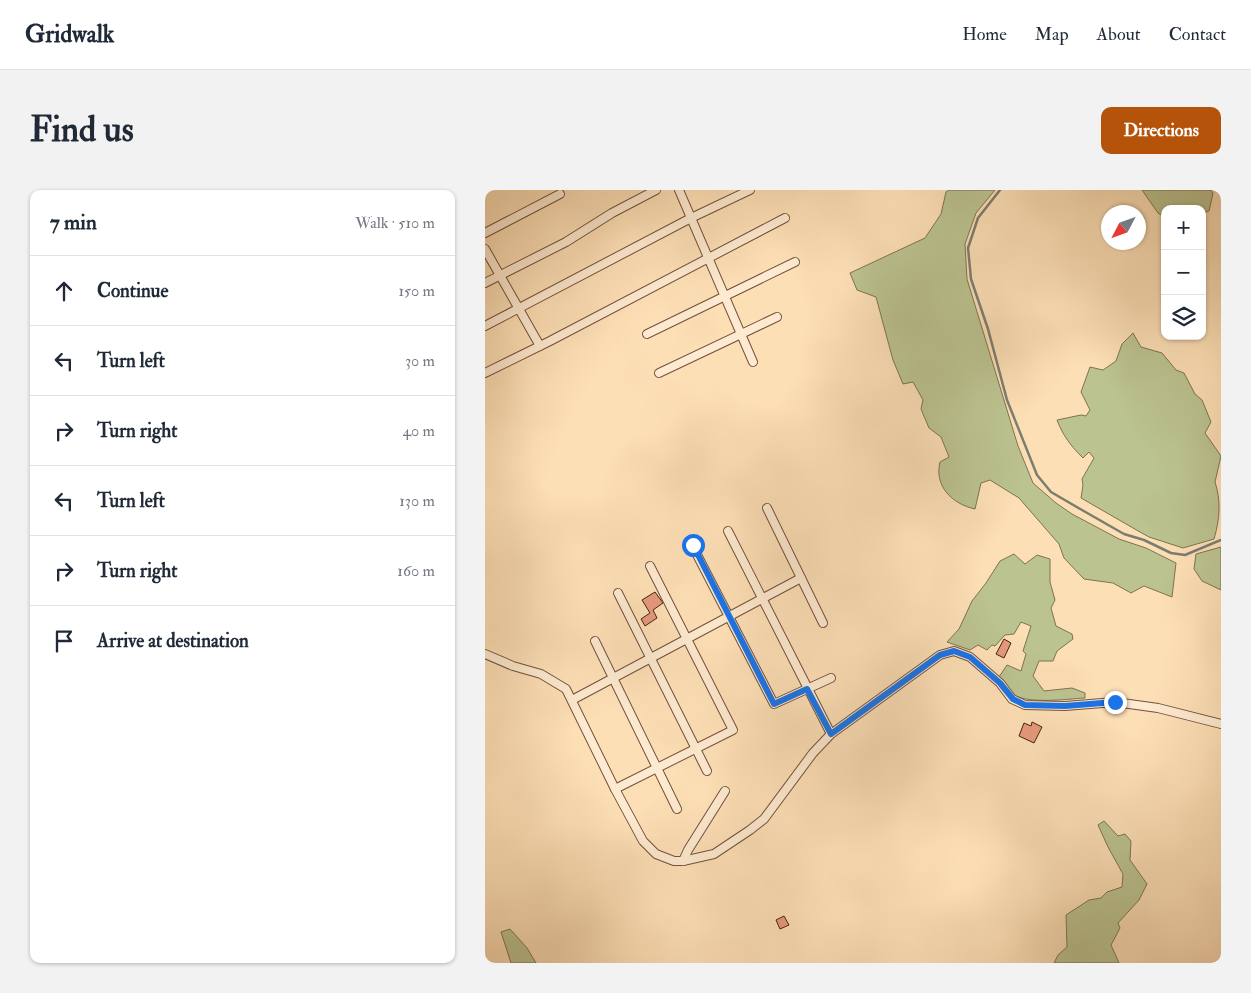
<!DOCTYPE html>
<html lang="en">
<head>
<meta charset="utf-8">
<style>
  body { margin:0; font-family:"IM FELL Double Pica",serif; background:#f2f2f3; color:#1f2937 }
  .controls { position:absolute; right:15px; top:15px; display:grid; overflow:hidden; border-radius:10px; box-shadow:0 1px 4px #0004 }
  .controls button { width:45px; height:45px; display:grid; place-items:center; padding:0; border:0; border-bottom:1px solid #e0e1e3; background:#fff; color:#1f2937; font:25px sans-serif }
  .compass { position:absolute; left:616px; top:15px; width:45px; height:45px; border-radius:50%; background:#fff; box-shadow:0 1px 4px #0004; rotate:229deg }
  .stop { position:absolute; width:15px; height:15px; margin:-11px; border:4px solid #1a73e8; border-radius:50%; background:#fff }
  .stop.end { background:#1a73e8; border-color:#fff; box-shadow:0 1px 5px #0008 }
  .list { margin:0; padding:0; list-style:none }
  h2 { display:flex; justify-content:space-between; align-items:center; height:65px; margin:0; padding:0 20px; font-size:21px }
  h2 small { font-size:16px; font-weight:400; color:#747a83 }
  .list li { display:grid; grid-template-columns:32px 1fr auto; gap:15px; align-items:center; box-sizing:border-box; height:70px; padding:0 20px; border-top:1px solid #e0e1e3 }
  .list b { display:block; font-size:19px; white-space:nowrap }
  .list em { font-size:16px; font-style:normal; color:#747a83 }
  .icon { flex:none; width:28px; height:28px; fill:none; stroke:currentColor; stroke-width:2; stroke-linecap:round; stroke-linejoin:round }
  .map { position:relative; flex:none; width:736px; height:773px; overflow:hidden; border-radius:10px }
  header { display:flex; align-items:center; gap:30px; box-sizing:border-box; height:70px; padding:0 25px; background:#fff; border-bottom:1px solid #e0e1e3 }
  header strong { font-size:24px }
  nav { display:flex; gap:28px; margin-inline-start:auto; font-size:18px }
  .intro { display:flex; align-items:center; justify-content:space-between; box-sizing:border-box; height:120px; padding:0 30px }
  h1 { margin:0; font-size:35px }
  .button { padding:12px 22px; border-radius:10px; background:#b45309; color:#fff; font-size:18px; font-weight:700 }
  main { display:flex; gap:30px; padding:0 30px }
  aside { flex:1; background:#fff; border-radius:10px; box-shadow:0 1px 4px #0004 }
  .map>svg:first-child { display:block }
  .green { fill:#bbc391; stroke:#7f7252 }
  .lines { fill:none; stroke-linecap:round; stroke-linejoin:round }
  .stream { stroke:#7a7e71; stroke-width:2.5 }
  .building { fill:#e89a7e; stroke:#432213 }
  .minor-casing { stroke:#72513c; stroke-width:10 }
  .minor { stroke:#feead0; stroke-width:8 }
  .route { stroke:#1a73e8; stroke-width:6 }
</style>
</head>
<body>
<header>
<strong>Gridwalk</strong>
<nav><a>Home</a><a>Map</a><a>About</a><a>Contact</a></nav>
</header>
<div class="intro"><h1>Find us</h1><a class="button">Directions</a></div>
<main>
<aside>
<h2>7 min<small>Walk · 510 m</small></h2>
<ul class="list">
<li><svg class="icon" aria-label="ahead" viewBox="0 0 24 24"><path d="M12 20V5M6 11l6-6 6 6"/></svg><div><b>Continue</b></div><em>150 m</em></li>
<li><svg class="icon" aria-label="left" viewBox="0 0 24 24"><path d="M17 20v-9H6M10 6l-5 5 5 5"/></svg><div><b>Turn left</b></div><em>30 m</em></li>
<li><svg class="icon" aria-label="right" viewBox="0 0 24 24"><path d="M7 20v-9h11M14 6l5 5-5 5"/></svg><div><b>Turn right</b></div><em>40 m</em></li>
<li><svg class="icon" aria-label="left" viewBox="0 0 24 24"><path d="M17 20v-9H6M10 6l-5 5 5 5"/></svg><div><b>Turn left</b></div><em>130 m</em></li>
<li><svg class="icon" aria-label="right" viewBox="0 0 24 24"><path d="M7 20v-9h11M14 6l5 5-5 5"/></svg><div><b>Turn right</b></div><em>160 m</em></li>
<li><svg class="icon" aria-label="arrive" viewBox="0 0 24 24"><path d="M6 21V4h12l-3 4 3 4H6"/></svg><div><b>Arrive at destination</b></div></li>
</ul>
</aside>
<div class="map">
<svg width="736" height="773" viewBox="0 0 736 773">
  <rect width="100%" height="100%" fill="#fddfb6"/>
  <filter id="stains"><feTurbulence type="fractalNoise" baseFrequency=".004" numOctaves="4"/><feColorMatrix values="0 0 0 0 .2 0 0 0 0 .09 0 0 0 0 .02 0 0 0 .5 -.17"/></filter>
  <radialGradient id="worn" r=".72"><stop offset=".6" stop-color="#630" stop-opacity="0"/><stop offset="1" stop-color="#630" stop-opacity=".3"/></radialGradient>
  <g class="green">
    <path d="M464,0H510L491,23L480,54L482,89L533,256L548,293L571,313L587,324L634,349L661,358L691,373L687,407L659,396L646,403L628,393L599,389L579,368L574,354L534,308L505,290L496,293L490,319C467,314 449,296 455,272L464,267L456,247L444,238L436,219L438,210L428,192L418,194L408,170L391,107L372,100L365,83L440,48L456,24L461,2Z"/>
    <polygon points="657,0 726,0 728,3 724,21 717,23 717,19 680,19 680,27 673,23"/>
    <path d="M648,143L656,157L677,163L691,180L699,183L710,204L717,210L726,232L720,243L736,266L730,292C736,310 735,329 729,349L698,358L664,347L648,338L596,308L598,295L597,289L609,268L604,262L598,268C586,256 578,246 572,230L596,225L601,226L605,220L596,202L605,177L618,180L631,171L637,154Z"/>
    <polygon points="736,357 736,400 717,391 709,379 711,364"/>
    <path d="M529,364L540,374L552,365L565,369V392L570,410L566,418L571,436L587,444L588,449L572,461L568,471H554L548,486L559,501L587,498L600,503V508C582,509 540,515 526,503C521,499 517,492 514,487L522,475L536,481L541,464L538,461L546,436L536,432L529,444L520,445L510,456L507,455L502,460L493,455L485,460L462,452L474,439L487,411L501,393L515,371Z"/>
    <polygon points="619,631 633,646 640,644 646,651 645,670 662,694 654,710 633,733 635,738 626,755 634,773 569,773 573,765 582,757 581,725 604,710 616,708 622,702 637,697 638,684 623,657 613,635"/>
    <polygon points="25,739 42,758 51,773 26,773 16,742"/>
  </g>
  <g class="lines">
    <polyline class="stream" points="515,0 493,28 483,58 486,89 503,139 522,210 552,285 566,302 597,320 639,344 659,350 686,363 700,365 736,350"/>
  </g>
  <g class="building">
    <polygon points="170,402 178,413 168,420 172,428 160,436 156,429 165,423 157,410"/>
    <polygon points="519,449 526,453 519,468 511,464"/>
    <polygon points="547,532 557,537 549,553 534,546 539,533 546,536"/>
    <polygon points="299,726 304,735 295,739 291,730"/>
  </g>
  <g class="lines">
    <defs>
      <g id="minor">
        <polyline points="194,0 268,172"/>
        <polyline points="0,43 75,4"/>
        <polyline points="0,59 55,156"/>
        <polyline points="0,93 81,52 127,23 171,0"/>
        <polyline points="0,136 206,28 265,0"/>
        <polyline points="162,144 310,72"/>
        <polyline points="0,183 65,151 300,28"/>
        <polyline points="174,183 292,127"/>
        <polyline points="282,318 338,433"/>
        <polyline points="243,341 346,544"/>
        <polyline points="207,355 289,514 346,488"/>
        <polyline points="133,403 222,581"/>
        <polyline points="110,451 192,619"/>
        <polyline points="0,464 28,476 56,484 81,499 130,599 158,651 171,664 189,671 198,671 229,664 265,640 279,629 328,563 346,544 455,465 469,461 485,467 515,493 527,509 540,515 580,516 630,512 673,518 736,534"/>
        <polyline points="87,510 316,388"/>
        <polyline points="130,599 248,540 165,376"/>
        <polyline points="198,671 203,660 240,601"/>
      </g>
    </defs>
    <use href="#minor" class="minor-casing"/>
    <use href="#minor" class="minor"/>
  </g>
  <g class="lines">
    <polyline class="route" points="208,355 289,514 322,499 346,544 455,465 469,461 485,467 515,493 528,509 540,515 580,516 630,512"/>
  </g>
  <rect width="100%" height="100%" filter="url(#stains)"/>
  <rect width="100%" height="100%" fill="url(#worn)"/>
</svg>
<div class="controls">
<button>+</button>
<button>−</button>
<button><svg class="icon" aria-label="layers" viewBox="0 0 24 24"><path d="M12 4l9 5-9 5-9-5zM3 14l9 5 9-5"/></svg></button>
</div>
<svg class="compass" viewBox="-18 -18 36 36"><path d="M0-13l5 13h-10z" fill="#e53935"/><path d="M0 13l5-13h-10z" fill="#747a83"/></svg>
<div class="stop" style="left:208px;top:355px"></div>
<div class="stop end" style="left:630px;top:512px"></div>
</div>
</main>
</body>
</html>
